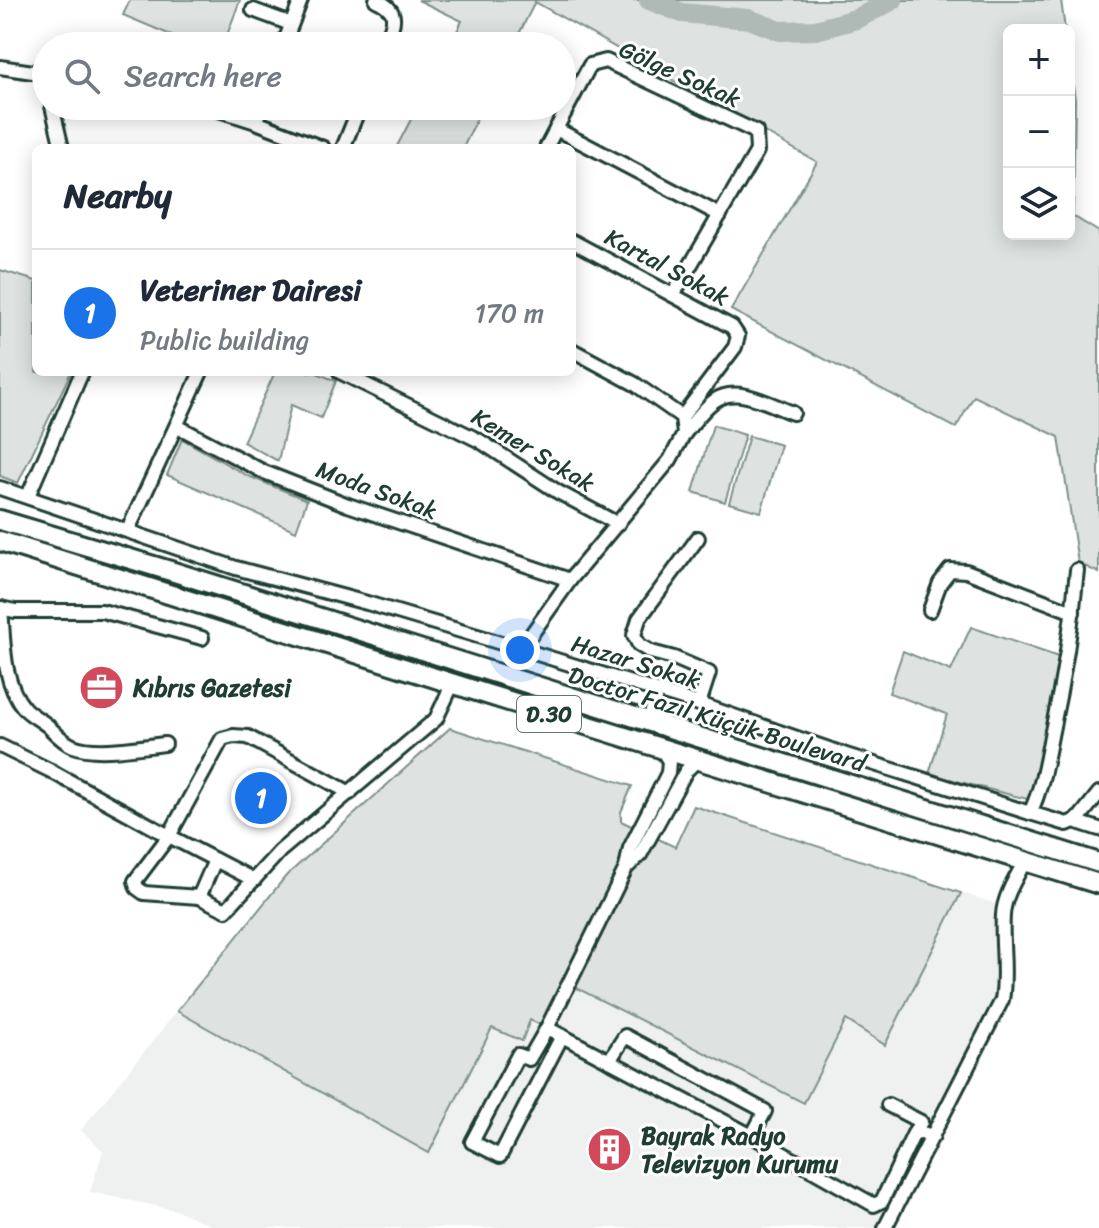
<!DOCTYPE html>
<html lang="en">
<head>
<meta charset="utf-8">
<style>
  body { margin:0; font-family:Sriracha,sans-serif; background:#f2f2f3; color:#1f2937 }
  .controls { position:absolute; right:24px; top:24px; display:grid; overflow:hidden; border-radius:12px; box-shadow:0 4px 20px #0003 }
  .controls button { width:72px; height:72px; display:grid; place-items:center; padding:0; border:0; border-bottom:2px solid #e0e1e3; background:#fff; color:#1f2937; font:40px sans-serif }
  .you { position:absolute; left:520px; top:650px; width:28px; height:28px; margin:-20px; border:6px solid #fff; border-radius:50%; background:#1a73e8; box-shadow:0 0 0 12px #1a73e833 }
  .badge { display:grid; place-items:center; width:52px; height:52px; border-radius:50%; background:#1a73e8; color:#fff; font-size:26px; font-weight:700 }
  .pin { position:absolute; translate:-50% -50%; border:4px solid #fff; box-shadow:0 2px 8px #0006 }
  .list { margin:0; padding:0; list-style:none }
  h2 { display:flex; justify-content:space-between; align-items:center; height:104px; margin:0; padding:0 32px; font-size:34px }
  h2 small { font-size:26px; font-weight:400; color:#747a83 }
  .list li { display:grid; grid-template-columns:52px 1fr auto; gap:24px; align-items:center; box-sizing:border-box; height:128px; padding:0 32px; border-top:2px solid #e0e1e3 }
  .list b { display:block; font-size:30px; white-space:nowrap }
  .list p { margin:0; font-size:26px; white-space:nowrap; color:#747a83 }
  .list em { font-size:26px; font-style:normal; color:#747a83 }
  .icon { flex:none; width:44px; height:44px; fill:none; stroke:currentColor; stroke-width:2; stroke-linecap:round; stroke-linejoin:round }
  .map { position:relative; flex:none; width:1099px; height:1228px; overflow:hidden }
  .search { position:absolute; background:#fff; box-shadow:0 4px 20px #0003; left:32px; top:32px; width:544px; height:88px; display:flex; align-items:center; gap:20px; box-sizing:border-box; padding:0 28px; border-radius:44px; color:#747a83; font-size:30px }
  .panel { position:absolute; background:#fff; box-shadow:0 4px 20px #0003; left:32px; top:144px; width:544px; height:232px; border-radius:12px }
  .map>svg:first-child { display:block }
  .built { fill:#eef1f0 }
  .green { fill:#dee3e2; stroke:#7e908b; stroke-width:2 }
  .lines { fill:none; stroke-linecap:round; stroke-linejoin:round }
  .river { stroke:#afbab7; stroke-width:20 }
  .minor-casing { stroke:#1f3d34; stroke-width:18 }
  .highway-casing { stroke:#1f3d34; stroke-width:24 }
  .minor { stroke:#fff; stroke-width:12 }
  .highway { stroke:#fff; stroke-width:18 }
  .labels { text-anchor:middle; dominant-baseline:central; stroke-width:6; stroke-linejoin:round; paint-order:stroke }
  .shield { fill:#fff; stroke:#627771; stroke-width:2 }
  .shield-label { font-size:22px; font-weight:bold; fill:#1f3d34 }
  .street-label { font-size:24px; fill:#1f3d34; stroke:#fff }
  .poi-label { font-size:24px; font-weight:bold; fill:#1f3d34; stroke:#fff; text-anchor:start }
</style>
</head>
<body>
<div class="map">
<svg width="1099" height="1228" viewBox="0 0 1099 1228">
  <rect width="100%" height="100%" fill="#fff"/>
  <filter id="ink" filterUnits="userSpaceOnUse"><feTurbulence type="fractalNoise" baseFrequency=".0125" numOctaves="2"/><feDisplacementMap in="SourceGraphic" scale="16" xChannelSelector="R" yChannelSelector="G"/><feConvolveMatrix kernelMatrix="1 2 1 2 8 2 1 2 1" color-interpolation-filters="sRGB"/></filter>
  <g filter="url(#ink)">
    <polygon class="built" points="450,728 632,786 621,812 621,821 675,847 694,806 996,904 996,991 876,1228 217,1228 179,1211 90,1192 103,1151 81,1130 286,876"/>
    <g class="green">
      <polygon points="130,0 240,0 223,46 197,46 123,15"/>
      <polygon points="418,0 1061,0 1065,30 1009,30 1009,234 1069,234 1069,59 1075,99 1073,216 1099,232 1099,573 1078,563 1059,437 974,396 956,428 731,310 817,162 535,2 513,46 450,46 462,21"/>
      <polygon points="418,106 483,106 463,148 396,148"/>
      <polygon points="0,270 36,281 36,372 71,372 18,483 0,476"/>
      <polygon points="275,372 315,372 336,381 321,418 291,405 278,461 243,442"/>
      <polygon points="713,425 745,435 725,502 693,492"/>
      <polygon points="749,436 781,445 761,512 729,503"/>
      <polygon points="182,439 248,476 307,500 296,531 167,475"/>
      <polygon points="971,627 1073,662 1043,803 929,774 947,714 889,693 903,651 951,671"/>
      <polygon points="450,728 632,786 621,812 621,821 675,847 694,806 961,893 885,1045 846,1020 804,1103 569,984 547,1028 530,1020 522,1041 492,1028 429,1153 177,1011 286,876"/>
    </g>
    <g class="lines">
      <polyline class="river" points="649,0 682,13 749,19 780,31 816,30 856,19 893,0"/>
      <defs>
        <g id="minor">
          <path d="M376,0C402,11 393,25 384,46"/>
          <polyline points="253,10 291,24"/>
          <polyline points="283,46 301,0"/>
          <polyline points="0,67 46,74"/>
          <polyline points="52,106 62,148"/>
          <polyline points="206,106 256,122 323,148"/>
          <polyline points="256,122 261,106"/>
          <polyline points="556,129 720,215"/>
          <polyline points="343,148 360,106"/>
          <polyline points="546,148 590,65 606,61 756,132 757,151 673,295"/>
          <polyline points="572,241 732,327 738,336 735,347 682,417"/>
          <polyline points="572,350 635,384 682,417"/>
          <polyline points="340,372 480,441 558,492 618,524"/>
          <polyline points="177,426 264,472 348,505 570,580"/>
          <path d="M684,434C693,423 703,409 714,401C737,384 770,405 793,413"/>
          <polyline points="0,488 236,568 367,603 521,649 699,704 846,755 1030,813 1067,824 1074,821 1099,829"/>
          <polyline points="28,496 82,372"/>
          <polyline points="128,530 201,372"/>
          <polyline points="698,538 639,619 634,635 639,645 651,652 674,658 709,673 699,704"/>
          <polyline points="0,608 15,611 102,611 202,638"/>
          <path d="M1,608C4,641 2,682 24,708C31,716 42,720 49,727C56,734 63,742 73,746C97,755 138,747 165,744"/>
          <polyline points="930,610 940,583 950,570 966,571 1073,612"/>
          <polyline points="521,649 570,580 670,460 684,434 682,417"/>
          <polyline points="649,723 657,691"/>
          <polyline points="0,746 49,770 169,836 254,880"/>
          <polyline points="661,748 669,761 668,773 630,848 626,868 547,1028 752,1136 874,1205 882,1201 915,1131 933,1136"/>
          <polyline points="350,793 248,737 233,736 222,739 169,836 135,881 137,888 144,893 199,897 226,910 280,851 436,719 453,683"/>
          <path d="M1030,813C1042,788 1046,762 1051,736C1063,681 1072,626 1077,570"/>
          <polyline points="1074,821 1080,817 1099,793"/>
          <polyline points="626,868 640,855 686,771 697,760"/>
          <polyline points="199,897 215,860"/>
          <polyline points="547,1028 529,1059 518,1055 472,1142 500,1156 562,1036"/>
          <polyline points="609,1061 625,1036 765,1111 752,1136"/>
          <polyline points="888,1105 921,1122 915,1131"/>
          <path d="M885,1228L1002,1000C1007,972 1001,943 1003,915C1004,896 1016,878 1025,861"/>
        </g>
        <g id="highway">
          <polyline points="0,520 174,572 1099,863"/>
          <polyline points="0,541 486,694 1099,884"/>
        </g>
      </defs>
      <use href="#minor" class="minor-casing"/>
      <use href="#highway" class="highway-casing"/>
      <use href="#minor" class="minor"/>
      <use href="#highway" class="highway"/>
    </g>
  </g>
  <defs>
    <symbol id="office-disc" viewBox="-11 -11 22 22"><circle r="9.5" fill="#d1495b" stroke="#fff"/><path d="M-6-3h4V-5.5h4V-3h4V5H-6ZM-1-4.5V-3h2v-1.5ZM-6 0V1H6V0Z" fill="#fff"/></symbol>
    <symbol id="building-disc" viewBox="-11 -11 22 22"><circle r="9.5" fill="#d1495b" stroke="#fff"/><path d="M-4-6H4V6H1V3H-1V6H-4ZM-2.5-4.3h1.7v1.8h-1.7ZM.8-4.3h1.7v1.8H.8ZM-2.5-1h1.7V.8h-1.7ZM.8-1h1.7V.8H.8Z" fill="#fff"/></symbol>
  </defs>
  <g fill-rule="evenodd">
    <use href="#office-disc" x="76" y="662" width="51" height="51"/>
    <use href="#building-disc" x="584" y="1124" width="51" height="51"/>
  </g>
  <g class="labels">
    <rect class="shield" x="517" y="696" width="64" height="36" rx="6"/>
    <g class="shield-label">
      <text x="549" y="714">D.30</text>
    </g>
    <g class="street-label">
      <text transform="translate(680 74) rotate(24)">Gölge Sokak</text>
      <text transform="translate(667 267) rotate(28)">Kartal Sokak</text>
      <text transform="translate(533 450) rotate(31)">Kemer Sokak</text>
      <text transform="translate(377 490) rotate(20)">Moda Sokak</text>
      <text transform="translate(636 662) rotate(17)">Hazar Sokak</text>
      <text transform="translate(717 719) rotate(17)">Doctor Fazıl Küçük Boulevard</text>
    </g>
    <g class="poi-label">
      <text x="133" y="688">Kıbrıs Gazetesi</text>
      <text x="641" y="1136">Bayrak Radyo<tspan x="641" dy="28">Televizyon Kurumu</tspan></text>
    </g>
  </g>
</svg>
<div class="controls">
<button>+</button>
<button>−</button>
<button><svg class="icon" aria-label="layers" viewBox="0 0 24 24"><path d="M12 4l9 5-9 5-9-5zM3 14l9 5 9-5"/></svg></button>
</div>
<div class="you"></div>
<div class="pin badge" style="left:261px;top:798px">1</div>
<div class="search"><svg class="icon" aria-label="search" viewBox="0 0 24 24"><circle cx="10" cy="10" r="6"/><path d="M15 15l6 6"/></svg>Search here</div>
<section class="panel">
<h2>Nearby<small></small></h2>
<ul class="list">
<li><span class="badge">1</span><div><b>Veteriner Dairesi</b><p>Public building</p></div><em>170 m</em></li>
</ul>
</section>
</div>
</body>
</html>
